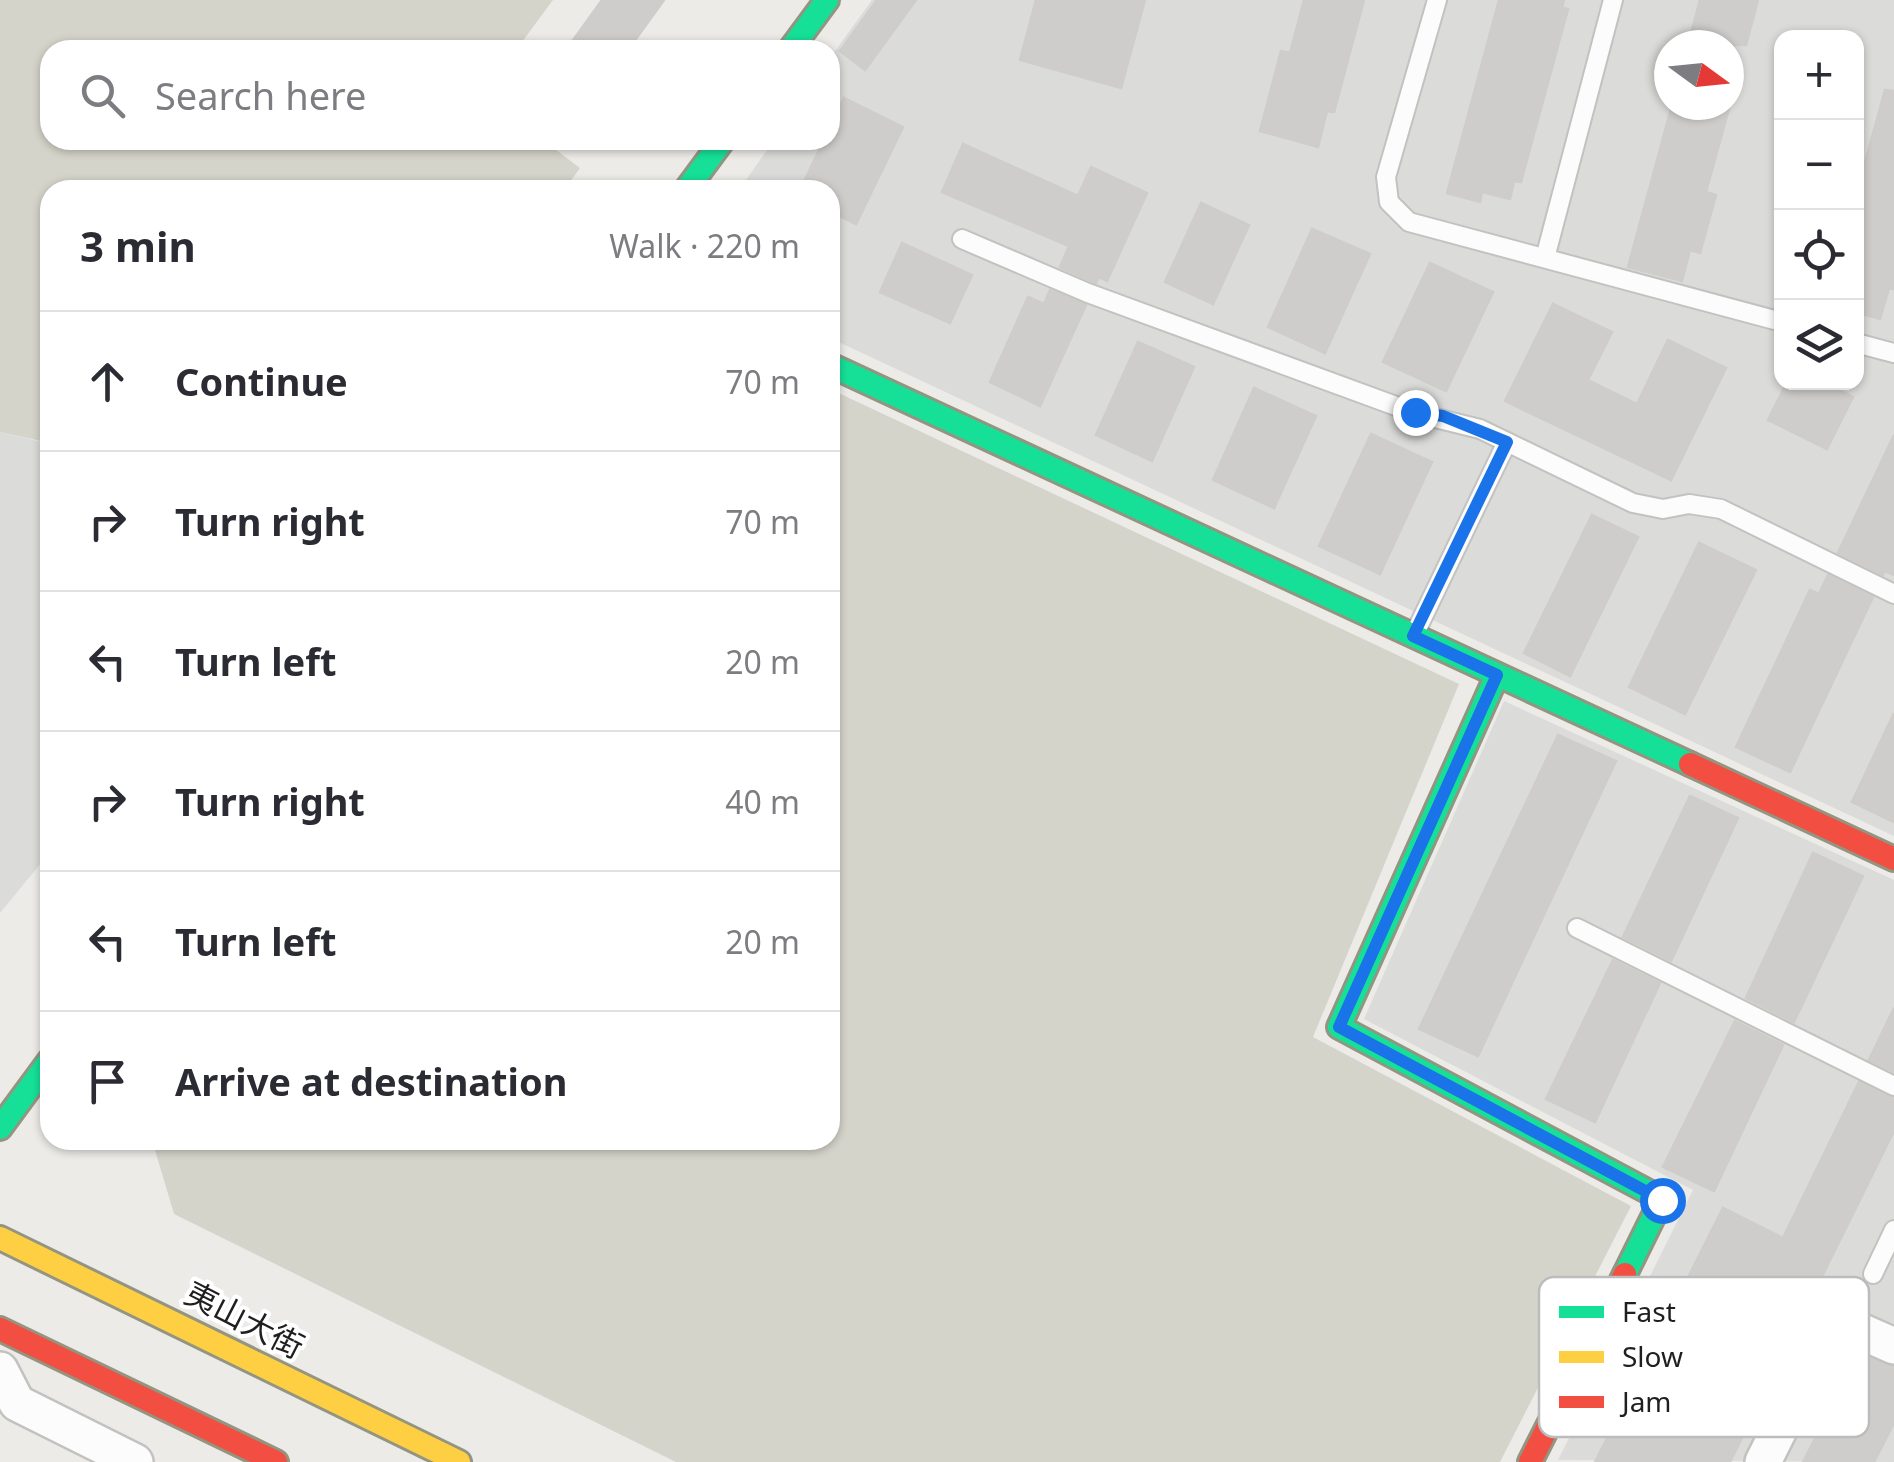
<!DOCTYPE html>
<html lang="en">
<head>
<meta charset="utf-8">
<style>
  body { margin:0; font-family:"Noto Sans","Noto Sans SC",sans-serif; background:#f2f2f3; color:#2b2b33 }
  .controls { position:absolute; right:30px; top:30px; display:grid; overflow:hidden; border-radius:20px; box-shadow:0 2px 8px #0004 }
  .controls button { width:90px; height:90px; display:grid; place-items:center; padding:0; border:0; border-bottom:2px solid #e1e1e2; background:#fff; color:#2b2b33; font:50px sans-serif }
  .compass { position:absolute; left:1654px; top:30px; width:90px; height:90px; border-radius:50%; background:#fff; box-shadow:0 2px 8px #0004; rotate:105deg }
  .stop { position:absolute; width:30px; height:30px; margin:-22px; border:8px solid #1a73e8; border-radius:50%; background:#fff }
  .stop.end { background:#1a73e8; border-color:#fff; box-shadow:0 2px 10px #0008 }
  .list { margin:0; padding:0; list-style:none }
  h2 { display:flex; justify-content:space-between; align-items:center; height:130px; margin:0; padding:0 40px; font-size:42px }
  h2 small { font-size:32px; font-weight:400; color:#7c7c81 }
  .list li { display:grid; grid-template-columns:65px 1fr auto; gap:30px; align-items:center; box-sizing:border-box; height:140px; padding:0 40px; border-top:2px solid #e1e1e2 }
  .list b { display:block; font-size:38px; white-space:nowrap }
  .list em { font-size:32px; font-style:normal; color:#7c7c81 }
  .icon { flex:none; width:55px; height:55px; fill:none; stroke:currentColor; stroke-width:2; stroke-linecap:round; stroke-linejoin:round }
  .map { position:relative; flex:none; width:1894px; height:1462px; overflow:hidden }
  .search { position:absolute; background:#fff; box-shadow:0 2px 8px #0004; left:40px; top:40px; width:800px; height:110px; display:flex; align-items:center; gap:25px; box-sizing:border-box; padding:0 35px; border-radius:30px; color:#7c7c81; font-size:38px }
  .panel { position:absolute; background:#fff; box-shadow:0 2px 8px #0004; left:40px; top:180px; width:800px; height:970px; border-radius:30px }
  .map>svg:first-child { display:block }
  .residential { fill:#dbdbd9; fill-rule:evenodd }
  .construction { fill:#d5d4ca }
  .building { fill:#cfcdcb; stroke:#cfcdc9; stroke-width:2.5 }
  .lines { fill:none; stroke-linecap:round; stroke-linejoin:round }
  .lane-casing { stroke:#c2c2c0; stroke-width:22 }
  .street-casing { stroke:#c2c2c0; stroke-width:40 }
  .fast-casing { stroke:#939581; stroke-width:28 }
  .slow-casing { stroke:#939581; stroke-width:28 }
  .jam-casing { stroke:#939581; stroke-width:28 }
  .lane { stroke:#fcfcfc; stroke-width:18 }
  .street { stroke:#fcfcfc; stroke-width:35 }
  .fast { stroke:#16e098; stroke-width:22 }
  .slow { stroke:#ffcf43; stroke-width:22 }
  .jam { stroke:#f24e42; stroke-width:22 }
  .route { stroke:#1a73e8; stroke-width:12 }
  .labels { text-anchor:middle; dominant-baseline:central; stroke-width:8; stroke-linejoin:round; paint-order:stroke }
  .street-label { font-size:32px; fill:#1f1f1f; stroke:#fff }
  .key { fill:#fff; stroke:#bcbcbc; stroke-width:2.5 }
  .key-label { font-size:28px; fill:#1f1f1f }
</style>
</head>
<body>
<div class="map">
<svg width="1894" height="1462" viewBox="0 0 1894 1462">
  <rect width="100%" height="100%" fill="#ecebe8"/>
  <g class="residential">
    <path d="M872,0H1894V836L830,338V190H739L774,140H830V58ZM1782,38H1856V382H1782ZM1669,45H1729V105H1669Z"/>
    <polygon points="0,432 50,444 50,852 0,913"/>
    <polygon points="1504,701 1894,880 1894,1462 1558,1460 1693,1190 1364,1019"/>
  </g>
  <g class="construction">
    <polygon points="0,0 553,0 516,50 50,50 50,140 543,140 580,168 564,190 50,190 50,443 0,432"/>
    <polygon points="830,389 1459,684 1313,1037 1631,1206 1500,1462 676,1462 174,1214 152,1140 830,1140"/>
  </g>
  <g class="building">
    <polygon points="602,0 664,0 628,50 566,50"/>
    <polygon points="877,0 916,0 865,70 840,51"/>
    <polygon points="1036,0 1145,0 1121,88 1020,60"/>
    <polygon points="1304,0 1364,0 1334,112 1327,111 1318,147 1260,131 1281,51 1290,53"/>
    <polygon points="1499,0 1564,0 1562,8 1568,9 1521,182 1514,181 1510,199 1482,192 1480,202 1447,193"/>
    <polygon points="1700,0 1758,0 1746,45 1688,45"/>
    <polygon points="1885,90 1894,91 1894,289 1889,288 1880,319 1856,312 1856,195"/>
    <polygon points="844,98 903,127 856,224 830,211 830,190 800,190 824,140 830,140 830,127"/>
    <polygon points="1672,105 1730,105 1706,192 1716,195 1700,253 1690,250 1682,281 1628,267"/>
    <polygon points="963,144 1078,196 1091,167 1147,193 1107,281 1099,277 1096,283 1060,267 1069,246 942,192"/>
    <polygon points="1201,203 1249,225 1213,304 1165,282"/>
    <polygon points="1312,229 1370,254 1325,353 1268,327"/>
    <polygon points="902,243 972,275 950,323 880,292"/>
    <polygon points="1430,263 1493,292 1446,391 1383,362"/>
    <polygon points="1050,290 1086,305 1040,406 990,382 1028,297 1044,304"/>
    <polygon points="1553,304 1612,332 1588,380 1637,404 1668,340 1726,368 1671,480 1505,401"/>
    <polygon points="1138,342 1194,367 1152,461 1096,435"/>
    <polygon points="1787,382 1824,382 1853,397 1827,449 1768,420"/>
    <polygon points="1254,388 1316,416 1274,508 1213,480"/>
    <polygon points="1371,434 1432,462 1380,574 1319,546"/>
    <polygon points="1894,435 1894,575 1885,571 1883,575 1838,553"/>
    <polygon points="1592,515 1638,537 1570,676 1524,653"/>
    <polygon points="1699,543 1756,570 1685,714 1629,687"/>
    <polygon points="1828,575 1873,597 1790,772 1736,747 1810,590 1819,594"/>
    <polygon points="1894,713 1894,822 1852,802"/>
    <polygon points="1558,735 1616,761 1478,1056 1419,1029"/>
    <polygon points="1690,796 1738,818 1671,961 1623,937"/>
    <polygon points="1813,853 1863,876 1794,1022 1746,998"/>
    <polygon points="1613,960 1660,983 1595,1122 1546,1099"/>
    <polygon points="1894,1008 1894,1072 1869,1060"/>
    <polygon points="1735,1021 1783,1045 1714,1191 1663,1167"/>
    <polygon points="1859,1082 1894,1098 1894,1131 1730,1462 1595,1462 1723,1208 1783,1238"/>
    <polygon points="1859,1354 1894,1367 1894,1423 1874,1462 1803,1462"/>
  </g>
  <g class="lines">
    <defs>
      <g id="lane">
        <polyline points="1437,0 1386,177 1389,202 1409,222 1782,322"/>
        <polyline points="962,239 1088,293 1415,413 1480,429 1633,503 1663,509 1689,504 1721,509 1894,594"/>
        <polyline points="1545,258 1613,0"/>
        <polyline points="1856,343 1894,353"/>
        <polyline points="1416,631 1507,442"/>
        <polyline points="1577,928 1894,1086"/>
        <polyline points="1873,1274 1894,1230"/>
      </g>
      <g id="street">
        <polyline points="0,1370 17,1403 135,1462"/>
        <polyline points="1763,1462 1827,1334 1842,1323 1894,1346"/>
      </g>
      <g id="fast">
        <polyline points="790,50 827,0"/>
        <polyline points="686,190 723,140"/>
        <polyline points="830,365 1690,764"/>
        <polyline points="1497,675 1339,1027 1662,1199 1625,1274"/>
        <polyline points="0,1128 50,1060"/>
      </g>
      <polyline id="slow" points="0,1238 459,1462"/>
      <g id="jam">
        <polyline points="1690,764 1894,859"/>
        <polyline points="0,1329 276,1462"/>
        <polyline points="1530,1462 1625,1274"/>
      </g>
    </defs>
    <use href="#lane" class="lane-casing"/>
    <use href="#street" class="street-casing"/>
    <use href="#fast" class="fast-casing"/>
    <use href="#slow" class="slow-casing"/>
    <use href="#jam" class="jam-casing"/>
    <use href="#lane" class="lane"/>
    <use href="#street" class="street"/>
    <use href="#fast" class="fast"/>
    <use href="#slow" class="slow"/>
    <use href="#jam" class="jam"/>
  </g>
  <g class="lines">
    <polyline class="route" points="1415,412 1443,416 1507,442 1413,636 1497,675 1339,1027 1662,1200"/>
  </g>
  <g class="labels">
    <g class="street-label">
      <text transform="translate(245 1319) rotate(27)">夷山大街</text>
    </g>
  </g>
  <rect x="1539" y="1277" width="330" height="160" rx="15" class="key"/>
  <rect x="1559" y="1306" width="45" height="12" fill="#16e098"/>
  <rect x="1559" y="1351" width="45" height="12" fill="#ffcf43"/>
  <rect x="1559" y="1396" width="45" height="12" fill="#f24e42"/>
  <g class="key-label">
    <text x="1622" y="1322">Fast</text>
    <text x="1622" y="1367">Slow</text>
    <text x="1622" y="1412">Jam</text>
  </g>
</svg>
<div class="controls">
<button>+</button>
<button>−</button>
<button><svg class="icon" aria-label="locate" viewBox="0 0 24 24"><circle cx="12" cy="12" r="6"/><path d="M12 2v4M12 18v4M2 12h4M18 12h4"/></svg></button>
<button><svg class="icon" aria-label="layers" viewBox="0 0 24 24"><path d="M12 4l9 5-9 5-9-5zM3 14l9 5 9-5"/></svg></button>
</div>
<svg class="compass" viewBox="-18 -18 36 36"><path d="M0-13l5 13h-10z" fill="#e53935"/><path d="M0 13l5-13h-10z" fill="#7c7c81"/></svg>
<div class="stop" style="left:1662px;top:1200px"></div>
<div class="stop end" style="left:1415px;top:412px"></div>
<div class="search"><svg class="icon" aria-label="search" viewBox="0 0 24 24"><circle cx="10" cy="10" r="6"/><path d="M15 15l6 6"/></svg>Search here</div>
<section class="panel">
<h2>3 min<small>Walk · 220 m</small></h2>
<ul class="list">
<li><svg class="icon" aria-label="ahead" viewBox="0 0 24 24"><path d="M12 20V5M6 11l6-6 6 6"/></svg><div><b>Continue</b></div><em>70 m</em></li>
<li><svg class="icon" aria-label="right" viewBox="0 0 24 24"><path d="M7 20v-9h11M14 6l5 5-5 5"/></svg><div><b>Turn right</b></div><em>70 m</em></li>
<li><svg class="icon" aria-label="left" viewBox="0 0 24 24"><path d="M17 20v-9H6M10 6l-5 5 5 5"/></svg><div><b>Turn left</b></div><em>20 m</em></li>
<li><svg class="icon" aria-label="right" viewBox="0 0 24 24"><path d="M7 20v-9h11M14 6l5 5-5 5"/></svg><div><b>Turn right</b></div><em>40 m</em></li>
<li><svg class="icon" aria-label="left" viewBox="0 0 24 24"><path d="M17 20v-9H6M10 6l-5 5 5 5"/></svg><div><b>Turn left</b></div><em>20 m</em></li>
<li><svg class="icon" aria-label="arrive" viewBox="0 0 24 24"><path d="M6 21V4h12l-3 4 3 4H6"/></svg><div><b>Arrive at destination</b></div></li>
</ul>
</section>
</div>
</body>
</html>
